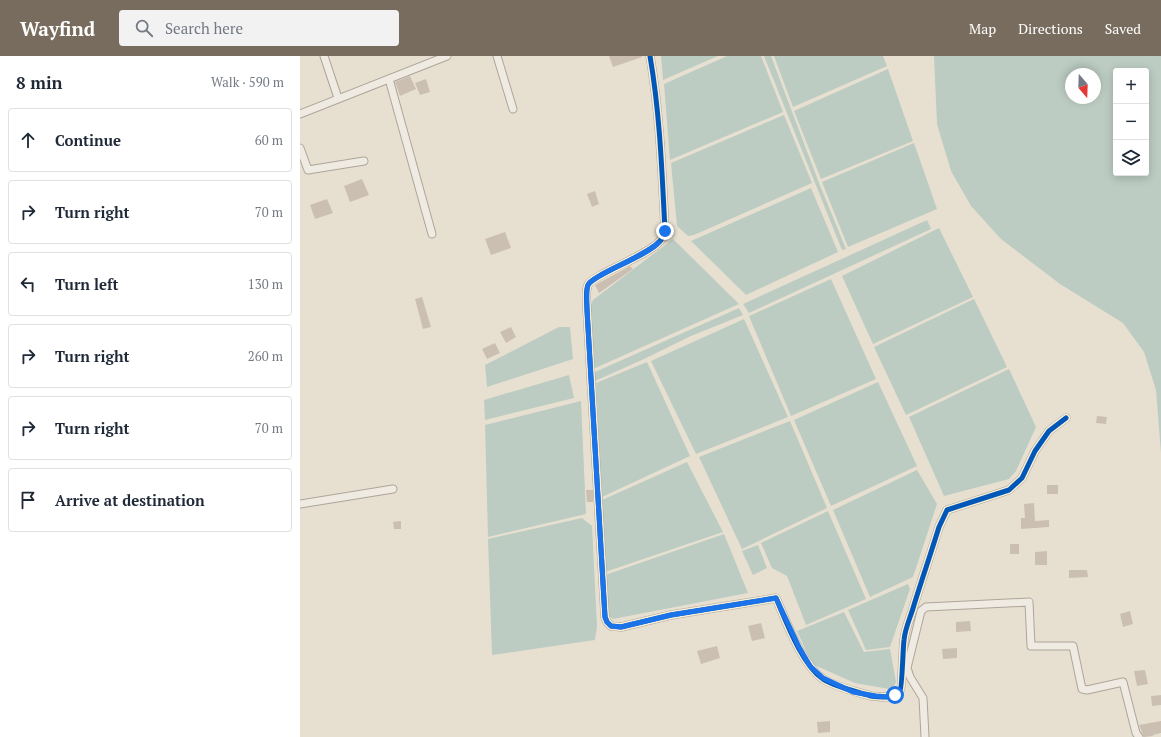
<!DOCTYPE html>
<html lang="en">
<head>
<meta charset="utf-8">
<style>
  body { margin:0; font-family:"PT Serif",serif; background:#f2f2f3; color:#1f2937 }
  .controls { position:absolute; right:12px; top:12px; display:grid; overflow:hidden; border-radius:4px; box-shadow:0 2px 10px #0003 }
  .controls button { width:36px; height:36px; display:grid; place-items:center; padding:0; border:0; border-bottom:1px solid #e0e1e3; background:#fff; color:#1f2937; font:20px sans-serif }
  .compass { position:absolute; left:765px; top:12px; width:36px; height:36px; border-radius:50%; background:#fff; box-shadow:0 2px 10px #0003; rotate:161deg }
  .stop { position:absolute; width:12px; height:12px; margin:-9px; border:3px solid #1a73e8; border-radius:50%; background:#fff }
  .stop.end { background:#1a73e8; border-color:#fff; box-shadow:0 1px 4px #0008 }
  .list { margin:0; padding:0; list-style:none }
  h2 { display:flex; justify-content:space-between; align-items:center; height:52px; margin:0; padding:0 16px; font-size:17px }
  h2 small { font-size:13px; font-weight:400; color:#747a83 }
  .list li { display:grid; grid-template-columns:26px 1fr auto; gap:12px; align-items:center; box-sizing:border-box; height:64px; margin:0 8px 8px; padding:0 8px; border:1px solid #e0e1e3; border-radius:4px }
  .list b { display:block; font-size:15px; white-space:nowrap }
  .list em { font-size:13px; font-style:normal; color:#747a83 }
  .icon { flex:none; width:22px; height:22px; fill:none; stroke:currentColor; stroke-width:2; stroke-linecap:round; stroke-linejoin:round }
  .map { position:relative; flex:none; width:861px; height:681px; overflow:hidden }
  header { display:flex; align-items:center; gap:24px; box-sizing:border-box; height:56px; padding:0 20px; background:#786c5e; color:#fff }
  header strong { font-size:19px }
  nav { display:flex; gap:22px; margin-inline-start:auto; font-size:14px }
  .search { width:280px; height:36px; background:#f2f2f3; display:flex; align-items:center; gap:10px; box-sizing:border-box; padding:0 14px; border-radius:4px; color:#747a83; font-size:15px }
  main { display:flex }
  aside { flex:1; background:#fff }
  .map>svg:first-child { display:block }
  .water { fill:#bcccc2; fill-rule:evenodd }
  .building { fill:#cbbfb2 }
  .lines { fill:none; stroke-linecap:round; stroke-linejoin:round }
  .minor-casing { stroke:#ada599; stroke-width:9 }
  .minor { stroke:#efebe3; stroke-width:7 }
  .cycleway-casing { stroke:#f7eed8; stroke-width:8 }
  .cycleway { stroke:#0057b8; stroke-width:5 }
  .route { stroke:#1a73e8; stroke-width:5 }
</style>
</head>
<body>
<header>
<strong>Wayfind</strong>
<div class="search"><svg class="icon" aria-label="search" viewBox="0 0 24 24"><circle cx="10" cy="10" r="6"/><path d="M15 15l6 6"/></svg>Search here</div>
<nav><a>Map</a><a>Directions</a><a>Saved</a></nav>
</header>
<main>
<aside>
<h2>8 min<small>Walk · 590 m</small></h2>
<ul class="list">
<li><svg class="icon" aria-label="ahead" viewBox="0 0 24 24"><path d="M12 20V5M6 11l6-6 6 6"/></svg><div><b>Continue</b></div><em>60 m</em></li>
<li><svg class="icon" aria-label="right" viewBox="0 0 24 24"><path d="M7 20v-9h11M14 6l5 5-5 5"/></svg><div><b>Turn right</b></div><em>70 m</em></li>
<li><svg class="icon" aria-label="left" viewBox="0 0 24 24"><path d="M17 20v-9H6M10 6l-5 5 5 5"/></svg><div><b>Turn left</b></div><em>130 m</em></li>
<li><svg class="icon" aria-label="right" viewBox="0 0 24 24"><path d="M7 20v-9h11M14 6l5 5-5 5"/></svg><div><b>Turn right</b></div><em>260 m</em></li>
<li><svg class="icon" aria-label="right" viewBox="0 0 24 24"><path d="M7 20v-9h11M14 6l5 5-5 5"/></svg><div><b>Turn right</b></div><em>70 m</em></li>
<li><svg class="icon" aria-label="arrive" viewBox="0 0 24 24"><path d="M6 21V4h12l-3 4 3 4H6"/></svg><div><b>Arrive at destination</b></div></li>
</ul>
</aside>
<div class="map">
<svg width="861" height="681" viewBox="0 0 861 681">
  <rect width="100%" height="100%" fill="#e7e0d1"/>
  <g class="water">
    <polygon points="361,0 418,0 363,24"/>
    <polygon points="427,0 461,0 483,56 370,104 364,28"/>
    <polygon points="464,0 471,0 519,127 546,193 542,194"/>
    <polygon points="474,0 583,0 587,10 493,51"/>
    <path d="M634,0H861V397L856,334L844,296L823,267L760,228L701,183L671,150L651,115L637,68ZM816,15H846V117H816ZM771,18H795V42H771Z"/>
    <polygon points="588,13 613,85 521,123 494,55"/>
    <polygon points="484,59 512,127 394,179 388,180 377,170 371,107"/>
    <polygon points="614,87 637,153 548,191 522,126"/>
    <polygon points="511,132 538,196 446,239 391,185"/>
    <polygon points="627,164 631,173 449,257 443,248"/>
    <polygon points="639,172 673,241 573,288 542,220"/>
    <polygon points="373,183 439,248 293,313 289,253 293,244"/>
    <polygon points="531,223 576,323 491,360 449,260"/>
    <polygon points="674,243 707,311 606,359 574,291"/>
    <polygon points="439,252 443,259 391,280 344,303 295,325 295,316"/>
    <polygon points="444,263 488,361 396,398 351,305"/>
    <polygon points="259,271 270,271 273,303 187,331 185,309"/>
    <polygon points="347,306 390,400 302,441 296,327"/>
    <polygon points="709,313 736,371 716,415 709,423 644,440 609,361"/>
    <polygon points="269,319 274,342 185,364 184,344"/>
    <polygon points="578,326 617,410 531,450 494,364"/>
    <polygon points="281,345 286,458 188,481 185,369"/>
    <polygon points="490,365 527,452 442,493 399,401"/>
    <polygon points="387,406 423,476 305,516 302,444"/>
    <polygon points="617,414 637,448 613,521 570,541 533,454"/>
    <polygon points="528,455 566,543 506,569 487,520 472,512 461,487"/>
    <polygon points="282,462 292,470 297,570 295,584 192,599 188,483"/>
    <polygon points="424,478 448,537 313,563 308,560 305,519"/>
    <polygon points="458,489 467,512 453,519 442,495"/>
    <polygon points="608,528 610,533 590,591 566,594 548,554"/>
    <polygon points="544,556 564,596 590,593 596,626 594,630 589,633 555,627 512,608 497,575"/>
  </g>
  <g class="building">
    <polygon points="309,0 342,0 342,1 313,11"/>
    <polygon points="110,20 116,33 100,40 95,26"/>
    <polygon points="126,23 130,36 120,39 115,27"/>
    <polygon points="62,123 69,139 50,146 44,130"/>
    <polygon points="295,135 299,148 292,151 287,138"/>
    <polygon points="27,143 33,157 15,163 10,149"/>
    <polygon points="205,176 211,192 191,199 185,183"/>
    <polygon points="330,210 333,213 299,237 295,229"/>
    <polygon points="122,241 131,271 123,273 115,243"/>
    <polygon points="211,271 216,281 206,287 200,276"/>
    <polygon points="195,287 200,297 187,303 182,293"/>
    <polygon points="797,360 807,361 806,368 796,367"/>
    <rect x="747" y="429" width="11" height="9"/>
    <polygon points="286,434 293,434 293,446 287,446"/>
    <polygon points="734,447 735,465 749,464 749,471 721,473 721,462 725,462 724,448"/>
    <polygon points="101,465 101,473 94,473 93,466"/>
    <rect x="710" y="488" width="9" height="10"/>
    <polygon points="747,495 747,509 735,509 735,496"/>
    <polygon points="769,514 787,514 788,521 769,522"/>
    <polygon points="830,555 833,568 823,571 820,558"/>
    <polygon points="670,565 671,575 656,576 656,566"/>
    <polygon points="461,567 465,582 452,585 448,570"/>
    <polygon points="417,590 420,602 401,608 397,595"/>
    <polygon points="657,592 657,602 643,603 642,593"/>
    <polygon points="845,614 848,628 837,630 834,615"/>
    <polygon points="861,639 861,649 852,650 851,640"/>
    <polygon points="530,665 530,676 518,677 517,666"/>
    <polygon points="861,665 861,677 853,679 853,680 844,681 839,669"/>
  </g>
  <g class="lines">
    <defs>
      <g id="minor">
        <polyline points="24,0 38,42"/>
        <polyline points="197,0 213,53"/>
        <path d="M350,0C360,58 362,116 365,175C363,179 362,184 359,186C347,200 292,219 288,229C285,236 287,247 287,254L305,561L307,566L311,570L321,571L371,559L476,542C486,565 502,609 523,623C536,631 557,636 571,640C580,641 594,643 600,635C602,633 603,591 604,584C605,572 611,560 614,549C622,523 631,497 639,471L647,454L709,434L722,422L735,395L749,375L766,362"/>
        <polyline points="89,23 132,178"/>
        <polyline points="0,58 147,0"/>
        <polyline points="0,92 8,114 64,105"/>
        <polyline points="0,448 93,433"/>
        <polyline points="625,681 623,642 610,621 607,612 621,555 626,551 729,546 731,590 773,590 782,633 787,634 823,626 836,677 839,681"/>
      </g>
    </defs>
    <use href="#minor" class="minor-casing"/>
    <use href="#minor" class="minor"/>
    <defs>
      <path id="cycleway" d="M350,0C360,58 362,116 365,175C363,179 362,184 359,186C347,200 292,219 288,229C285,236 287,247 287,254L305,561L307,566L311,570L321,571L371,559L476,542C486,565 502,609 523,623C536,631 557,636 571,640C580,641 594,643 600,635C602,633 603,591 604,584C605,572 611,560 614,549C622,523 631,497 639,471L647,454L709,434L722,422L735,395L749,375L766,362"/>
    </defs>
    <use href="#cycleway" class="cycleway-casing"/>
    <use href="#cycleway" class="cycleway"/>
  </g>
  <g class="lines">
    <path class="route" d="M365,175C363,179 362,184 359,186C347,200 292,219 288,229C286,235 287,248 287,254L305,561L307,566L311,570L321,571L371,559L476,542L499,591L510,610L523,622L553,636L576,640L589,641L595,639"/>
  </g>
</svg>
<div class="controls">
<button>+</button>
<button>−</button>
<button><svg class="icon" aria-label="layers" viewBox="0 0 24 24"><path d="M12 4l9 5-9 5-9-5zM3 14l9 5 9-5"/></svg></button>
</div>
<svg class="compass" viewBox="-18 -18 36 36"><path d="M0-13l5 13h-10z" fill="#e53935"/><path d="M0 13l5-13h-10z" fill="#747a83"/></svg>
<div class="stop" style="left:595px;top:639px"></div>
<div class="stop end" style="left:365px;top:175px"></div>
</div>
</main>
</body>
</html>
